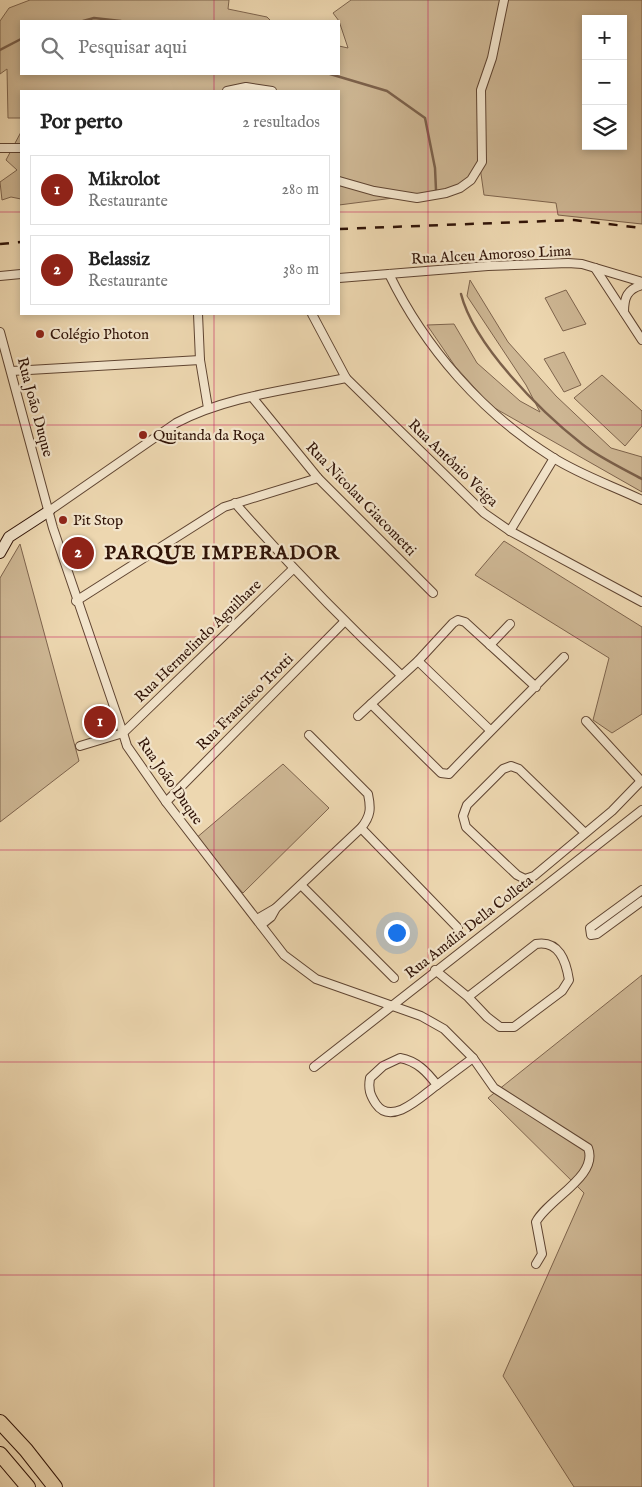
<!DOCTYPE html>
<html lang="pt">
<head>
<meta charset="utf-8">
<style>
  body { margin:0; font-family:"IM FELL English",serif; background:#f6f6f6; color:#222 }
  .controls { position:absolute; right:15px; top:15px; display:grid; overflow:hidden; border-radius:0px; box-shadow:0 2px 8px #0003 }
  .controls button { width:45px; height:45px; display:grid; place-items:center; padding:0; border:0; border-bottom:1px solid #e0e0e0; background:#fff; color:#222; font:25px sans-serif }
  .you { position:absolute; left:396px; top:932px; width:18px; height:18px; margin:-12px; border:4px solid #fff; border-radius:50%; background:#1a73e8; box-shadow:0 0 0 8px #1a73e833 }
  .badge { display:grid; place-items:center; width:32px; height:32px; border-radius:50%; background:#8f2418; color:#fff; font-size:16px; font-weight:700 }
  .pin { position:absolute; translate:-50% -50%; border:2px solid #fff; box-shadow:0 1px 5px #0006 }
  .list { margin:0; padding:0; list-style:none }
  h2 { display:flex; justify-content:space-between; align-items:center; height:65px; margin:0; padding:0 20px; font-size:21px }
  h2 small { font-size:16px; font-weight:400; color:#767676 }
  .list li { display:grid; grid-template-columns:32px 1fr auto; gap:15px; align-items:center; box-sizing:border-box; height:70px; margin:0 10px 10px; padding:0 10px; border:1px solid #e0e0e0; border-radius:0px }
  .list b { display:block; font-size:19px; white-space:nowrap }
  .list p { margin:0; font-size:16px; white-space:nowrap; color:#767676 }
  .list em { font-size:16px; font-style:normal; color:#767676 }
  .icon { flex:none; width:28px; height:28px; fill:none; stroke:currentColor; stroke-width:2; stroke-linecap:round; stroke-linejoin:round }
  .map { position:relative; flex:none; width:642px; height:1487px; overflow:hidden }
  .search { position:absolute; background:#fff; box-shadow:0 2px 8px #0003; left:20px; top:20px; width:320px; height:55px; display:flex; align-items:center; gap:12px; box-sizing:border-box; padding:0 18px; border-radius:0px; color:#767676; font-size:19px }
  .panel { position:absolute; background:#fff; box-shadow:0 2px 8px #0003; left:20px; top:90px; width:320px; height:225px; border-radius:0px }
  .map>svg:first-child { display:block }
  .green { fill:#cdb693; stroke:#7e644d; fill-rule:evenodd }
  .lines { fill:none; stroke-linecap:round; stroke-linejoin:round }
  .stream { stroke:#7b604a; stroke-width:2.5 }
  .street-casing { stroke:#5f4431; stroke-width:10 }
  .secondary-casing { stroke:#301307; stroke-width:12 }
  .highway-casing { stroke:#301307; stroke-width:16 }
  .street { stroke:#f3e5cc; stroke-width:8 }
  .secondary { stroke:#f3e5cc; stroke-width:10 }
  .highway { stroke:#edd7b0; stroke-width:14 }
  .rail { stroke:#301307; stroke-width:2.5; stroke-dasharray:9 9; stroke-linecap:butt }
  .grid { fill:none; stroke:#c2185b; stroke-width:1; stroke-opacity:0.55 }
  .poi-dot { fill:#8f2418; stroke:#f3e5cc; stroke-width:2 }
  .labels { text-anchor:middle; dominant-baseline:central; stroke-width:4.5; stroke-linejoin:round; paint-order:stroke }
  .street-label { font-size:15px; fill:#301307; stroke:#f3e5cc }
  .poi-label { font-size:15px; fill:#301307; stroke:#f3e5cc; text-anchor:start }
  .district-label { font-size:20px; font-weight:bold; letter-spacing:1px; fill:#301307; stroke:#f3e5cc }
</style>
</head>
<body>
<div class="map">
<svg width="642" height="1487" viewBox="0 0 642 1487">
  <rect width="100%" height="100%" fill="#edd7b0"/>
  <filter id="stains"><feTurbulence type="fractalNoise" baseFrequency=".004" numOctaves="4"/><feColorMatrix values="0 0 0 0 .2 0 0 0 0 .09 0 0 0 0 .02 0 0 0 .5 -.17"/></filter>
  <radialGradient id="worn" r=".72"><stop offset=".6" stop-color="#630" stop-opacity="0"/><stop offset="1" stop-color="#630" stop-opacity=".3"/></radialGradient>
  <g class="green">
    <path d="M30,0H229L228,9L267,17L271,21H21V74H339V46L348,48L339,21L333,13L351,0H642V224L558,215L556,203L484,195L480,167L469,180L448,191L339,205V91H21V118H8L7,69L0,74V21L9,8ZM586,19H623V146H586Z"/>
    <polygon points="21,132 21,199 11,197 2,200 0,182 17,170 6,160"/>
    <polygon points="470,280 508,342 556,396 611,448 642,457 642,492 491,406 455,366 427,325 454,324 477,363 520,401 540,412 526,385 467,296"/>
    <polygon points="566,290 586,324 563,331 545,298"/>
    <polygon points="564,352 581,385 564,392 544,359"/>
    <polygon points="602,375 642,411 642,426 625,446 574,398"/>
    <polygon points="504,541 642,627 642,714 612,733 593,720 609,658 475,575"/>
    <polygon points="20,544 79,761 0,822 0,578"/>
    <polygon points="283,764 329,808 243,893 195,839"/>
    <polygon points="642,975 642,1487 574,1487 503,1376 584,1193 488,1098"/>
  </g>
  <g class="lines">
    <g class="stream">
      <polyline points="83,21 94,18 121,21"/>
      <polyline points="0,50 21,39"/>
      <polyline points="330,74 387,91 425,118 435,168 436,190"/>
      <path d="M461,294C474,345 540,411 582,444C600,458 622,468 642,479"/>
    </g>
    <defs>
      <g id="street">
        <polyline points="227,91 246,87 272,91"/>
        <polyline points="0,148 21,148"/>
        <polyline points="339,181 374,191 417,198 446,193 460,188 471,180 482,162 481,90 492,58 504,0"/>
        <polyline points="595,268 642,340"/>
        <path d="M389,274C425,348 482,413 552,457C580,475 613,486 642,500"/>
        <polyline points="0,276 21,274"/>
        <polyline points="339,278 488,266 568,263 582,264 642,282"/>
        <path d="M624,312C624,298 627,289 642,285"/>
        <polyline points="198,314 200,360 208,408"/>
        <polyline points="312,314 346,378 484,513 510,531 642,602"/>
        <path d="M0,332L53,528L123,733L127,746L166,802L284,955L316,979L421,1016L444,1029L473,1058L494,1088L588,1148C599,1176 548,1199 536,1222L542,1254L536,1264"/>
        <polyline points="12,371 200,360"/>
        <polyline points="252,397 318,478 433,593"/>
        <path d="M235,503C288,564 342,620 401,675"/>
        <path d="M49,511L176,423C227,396 289,390 346,378"/>
        <polyline points="510,531 554,458"/>
        <polyline points="76,601 224,507 318,478"/>
        <polyline points="490,645 510,624"/>
        <polyline points="418,661 490,730"/>
        <path d="M536,687L465,622L458,620L453,623L418,661L371,704L441,773L449,774C487,734 526,696 564,657"/>
        <polyline points="358,716 371,704"/>
        <polyline points="586,721 642,782"/>
        <polyline points="80,746 123,733 293,569"/>
        <polyline points="166,802 344,622"/>
        <polyline points="361,828 458,928"/>
        <polyline points="584,832 519,769 511,766 503,769 467,805 463,816 466,827 517,875 525,879 534,876 612,811 641,781"/>
        <polyline points="301,885 394,978"/>
        <polyline points="642,890 590,928 591,935 597,934 642,901"/>
        <polyline points="257,919 276,908"/>
        <path d="M261,925L271,917L276,908L361,828C371,816 371,808 368,794L309,735"/>
        <path d="M435,970L468,997L487,1017L500,1027H514L562,991L569,980C566,961 559,940 536,944L468,997"/>
        <path d="M400,1058C417,1061 427,1072 437,1085C423,1095 392,1127 376,1104C370,1095 368,1089 370,1078L383,1066Z"/>
        <polyline points="314,1067 642,810"/>
        <polyline points="437,1085 473,1058"/>
      </g>
      <polyline id="secondary" points="0,553 9,537 49,511"/>
      <g id="highway">
        <polyline points="0,1422 26,1450 55,1487"/>
        <polyline points="0,1454 28,1487"/>
      </g>
    </defs>
    <use href="#street" class="street-casing"/>
    <use href="#secondary" class="secondary-casing"/>
    <use href="#highway" class="highway-casing"/>
    <use href="#street" class="street"/>
    <use href="#secondary" class="secondary"/>
    <use href="#highway" class="highway"/>
    <g class="rail">
      <polyline points="339,229 574,220 642,228"/>
      <polyline points="0,244 21,242"/>
    </g>
  </g>
  <path class="grid" d="M214,0V21M428,0V1487M214,74V91M0,212H21M339,212H642M214,314V1487M0,425H642M0,637H642M0,850H642M0,1062H642M0,1275H642"/>
  <g class="poi-dot">
    <circle cx="40" cy="334" r="5"/>
    <circle cx="143" cy="435" r="5"/>
    <circle cx="63" cy="520" r="5"/>
  </g>
  <g class="labels">
    <g class="street-label">
      <text transform="translate(491 255) rotate(-3)">Rua Alceu Amoroso Lima</text>
      <text transform="translate(35 407) rotate(75)">Rua João Duque</text>
      <text transform="translate(453 463) rotate(44)">Rua Antônio Veiga</text>
      <text transform="translate(361 499) rotate(46)">Rua Nicolau Giacometti</text>
      <text transform="translate(198 641) rotate(-44)">Rua Hermelindo Aguilhare</text>
      <text transform="translate(245 702) rotate(-45)">Rua Francisco Trotti</text>
      <text transform="translate(170 781) rotate(55)">Rua João Duque</text>
      <text transform="translate(469 927) rotate(-38)">Rua Amália Della Colleta</text>
    </g>
    <g class="poi-label">
      <text x="50" y="334">Colégio Photon</text>
      <text x="153" y="435">Quitanda da Roça</text>
      <text x="73" y="520">Pit Stop</text>
    </g>
    <g class="district-label">
      <text x="222" y="553">PARQUE IMPERADOR</text>
    </g>
  </g>
  <rect width="100%" height="100%" filter="url(#stains)"/>
  <rect width="100%" height="100%" fill="url(#worn)"/>
</svg>
<div class="controls">
<button>+</button>
<button>−</button>
<button><svg class="icon" aria-label="layers" viewBox="0 0 24 24"><path d="M12 4l9 5-9 5-9-5zM3 14l9 5 9-5"/></svg></button>
</div>
<div class="you"></div>
<div class="pin badge" style="left:100px;top:722px">1</div>
<div class="pin badge" style="left:78px;top:553px">2</div>
<div class="search"><svg class="icon" aria-label="search" viewBox="0 0 24 24"><circle cx="10" cy="10" r="6"/><path d="M15 15l6 6"/></svg>Pesquisar aqui</div>
<section class="panel">
<h2>Por perto<small>2 resultados</small></h2>
<ul class="list">
<li><span class="badge">1</span><div><b>Mikrolot</b><p>Restaurante</p></div><em>280 m</em></li>
<li><span class="badge">2</span><div><b>Belassiz</b><p>Restaurante</p></div><em>380 m</em></li>
</ul>
</section>
</div>
</body>
</html>
